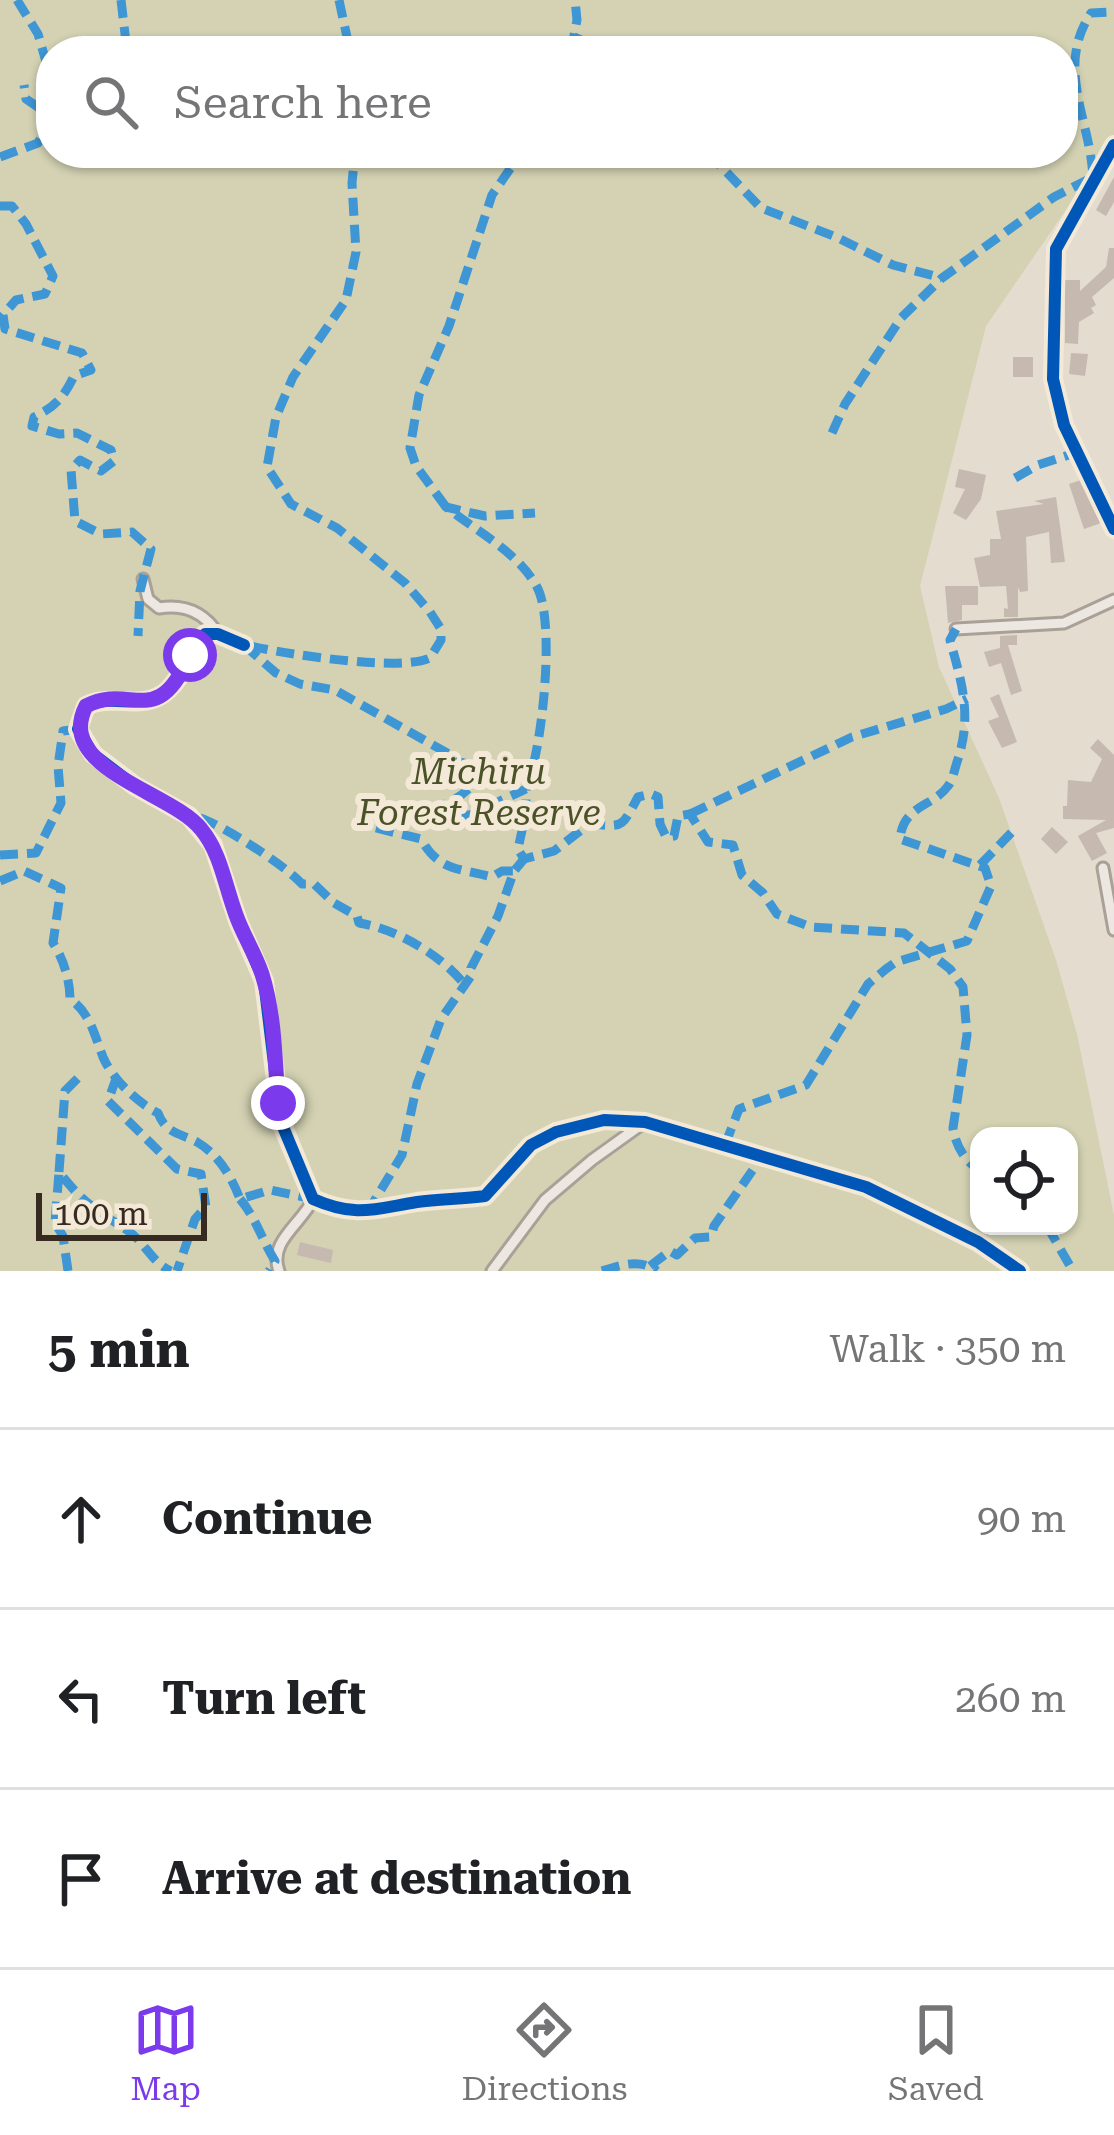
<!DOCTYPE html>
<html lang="en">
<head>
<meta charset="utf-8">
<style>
  body { margin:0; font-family:"Roboto Serif",serif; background:#f2f2f2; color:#202124 }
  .controls { position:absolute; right:36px; bottom:36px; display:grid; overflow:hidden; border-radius:24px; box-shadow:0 3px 9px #0004 }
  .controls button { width:108px; height:108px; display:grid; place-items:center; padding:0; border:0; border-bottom:3px solid #e0e0e0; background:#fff; color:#202124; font:60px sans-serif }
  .scale { position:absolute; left:36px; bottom:30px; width:171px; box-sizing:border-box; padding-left:12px; border:6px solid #372a20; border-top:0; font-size:33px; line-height:42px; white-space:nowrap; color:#372a20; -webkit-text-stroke:9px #f3e9d6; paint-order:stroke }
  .stop { position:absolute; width:36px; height:36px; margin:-27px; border:9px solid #7c3aed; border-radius:50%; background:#fff }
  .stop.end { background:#7c3aed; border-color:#fff; box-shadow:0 3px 12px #0008 }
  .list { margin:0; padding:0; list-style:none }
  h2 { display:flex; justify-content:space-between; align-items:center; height:156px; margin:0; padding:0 48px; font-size:51px }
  h2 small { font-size:39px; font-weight:400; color:#757577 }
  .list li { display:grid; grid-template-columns:78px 1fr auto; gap:36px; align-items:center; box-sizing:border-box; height:180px; padding:0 48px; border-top:3px solid #e0e0e0 }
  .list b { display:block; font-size:45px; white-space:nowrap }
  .list em { font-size:39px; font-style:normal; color:#757577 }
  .icon { flex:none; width:66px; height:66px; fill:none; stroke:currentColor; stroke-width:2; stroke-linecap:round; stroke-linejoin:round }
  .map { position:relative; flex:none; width:1114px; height:1271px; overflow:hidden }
  .search { position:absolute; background:#fff; box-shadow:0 3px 9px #0004; left:36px; right:36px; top:36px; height:132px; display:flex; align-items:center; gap:30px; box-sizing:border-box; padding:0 42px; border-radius:48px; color:#757577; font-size:45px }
  .sheet { height:696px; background:#fff }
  nav { display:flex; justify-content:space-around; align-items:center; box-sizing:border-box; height:168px; border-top:3px solid #e0e0e0; background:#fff; font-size:33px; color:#757577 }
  nav a { display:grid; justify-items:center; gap:6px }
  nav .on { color:#7c3aed }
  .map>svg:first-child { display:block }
  .green { fill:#d4d2b3; fill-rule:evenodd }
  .building { fill:#c6bab0 }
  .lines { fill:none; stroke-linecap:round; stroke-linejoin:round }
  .minor-casing { stroke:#a9a198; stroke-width:15 }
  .minor { stroke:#ece7e0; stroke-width:9 }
  .quiet { stroke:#3e96d5; stroke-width:9; stroke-dasharray:18 9; stroke-linecap:butt }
  .cycleway-casing { stroke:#f3e9d6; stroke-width:20 }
  .cycleway { stroke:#0057b8; stroke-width:12 }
  .route { stroke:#7c3aed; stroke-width:15 }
  .labels { text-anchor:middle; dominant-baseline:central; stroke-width:12; stroke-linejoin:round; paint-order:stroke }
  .park-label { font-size:36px; font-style:italic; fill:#4b5228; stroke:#f3e9d6 }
</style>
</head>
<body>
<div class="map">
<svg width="1114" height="1271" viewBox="0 0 1114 1271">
  <rect width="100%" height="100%" fill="#e3dccf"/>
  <path class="green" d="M0,0H1114V140L986,326L920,586L939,667L999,798L1056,960L1077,1034L1114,1215V1271H0ZM51,51H1063V153H51ZM979,1136H1069V1226H979Z"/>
  <g class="building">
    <polygon points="1114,177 1114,202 1106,216 1096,210"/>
    <polygon points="1109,248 1114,248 1114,278 1092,297 1096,305 1091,308 1094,313 1079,322 1078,344 1065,343 1065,280 1080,280 1080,291 1106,267"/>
    <polygon points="1071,353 1088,354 1085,376 1069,374"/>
    <rect x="1013" y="357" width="20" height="20"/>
    <polygon points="959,469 986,475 981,499 966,520 953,513 965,489 955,487"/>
    <polygon points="1081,480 1101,523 1084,529 1069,484"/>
    <polygon points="1056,497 1065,562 1051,563 1049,532 1026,537 1028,591 1020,592 1018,587 1018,617 1004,617 1004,608 1008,609 1006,586 980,587 974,558 990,555 990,539 1001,539 996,511 1044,504 1034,501"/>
    <polygon points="945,586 978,586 978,605 962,605 962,620 948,623"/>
    <polygon points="1017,635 1017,645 1008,645 1022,691 1011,695 1001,663 989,667 984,652 1000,648 1000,636"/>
    <polygon points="999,694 1017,742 1002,748 988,721 999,717 990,698"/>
    <polygon points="1098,739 1114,755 1114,828 1096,833 1107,853 1092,861 1078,836 1106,820 1063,819 1063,806 1067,806 1068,780 1091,782 1102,759 1090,748"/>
    <polygon points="1052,827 1068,842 1056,854 1041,839"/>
    <polygon points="300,1242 333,1250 331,1263 297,1255"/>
  </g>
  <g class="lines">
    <defs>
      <g id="minor">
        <polyline points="1114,145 1056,249 1053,379 1064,425 1114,529"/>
        <path d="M143,579L148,599L159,608C185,604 204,612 218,634"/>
        <polyline points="956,629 1064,623 1114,600"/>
        <path d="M244,645L218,634H205C189,650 185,674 168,690C143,713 113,692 86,706L78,729L93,754L135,786L189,816L213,845L238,921L264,981L281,1122L313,1199C356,1218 374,1209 417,1202C440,1199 463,1199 485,1196L531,1145L556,1132L604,1120L645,1122L866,1187L978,1242L1020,1271"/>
        <polyline points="1103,868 1114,930"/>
        <path d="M279,1271C268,1241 302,1224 313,1199"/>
        <polyline points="492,1271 545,1200 592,1160 645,1122"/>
      </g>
    </defs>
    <use href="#minor" class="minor-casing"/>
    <use href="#minor" class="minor"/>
    <g class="quiet">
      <polyline points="17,0 38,34 51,79"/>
      <polyline points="121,0 127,51"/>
      <polyline points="339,0 350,51"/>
      <polyline points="574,37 607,51"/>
      <polyline points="571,51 577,20 575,0"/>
      <polyline points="708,153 761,208 836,237 893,265 942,278"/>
      <polyline points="0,157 38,143 47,127 45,112 26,99 24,85"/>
      <path d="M0,206H12L26,224L53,276L45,294L16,300L3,315L5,329L82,353L91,370L74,376C64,397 55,407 34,417L32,426L59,434L77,433L111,450L114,461L101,471L80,460L71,470L75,521L101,534L132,532L151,549L140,591L138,636"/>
      <path d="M832,433L845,404L901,318L942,278L1054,197L1093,177C1090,118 1055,68 1091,13L1114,12"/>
      <polyline points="1015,478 1038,465 1078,452"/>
      <polyline points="446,507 416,466 410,448 419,395 449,326 492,195 521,153"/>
      <path d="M244,645L276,673L300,684L335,690L449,754L455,761L481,767C477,785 460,799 442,805L453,815H470L526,789V812L518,849L524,859L554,851L589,824C625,827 621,828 638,797L651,794L658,797L660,824L666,837L674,836L678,816L690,814L708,842L733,845L742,875L763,893L777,914L811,927L904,933L950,969L963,987L967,1035L953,1128C956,1146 964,1160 979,1170"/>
      <path d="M250,646C286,654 400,672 430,658L441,640V629L430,612L405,583L337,528L291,504L267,467L276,417L293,377L346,300L356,252L352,183L355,153"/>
      <path d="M526,789C542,752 556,622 537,587C518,552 476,531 446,507L485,516L535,513"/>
      <polyline points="690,814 852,737 946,709 967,699"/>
      <path d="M200,818C221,824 286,866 302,884H314L334,903L357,916L359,923C397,929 441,955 465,985"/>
      <path d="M376,828L421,839C439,872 460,868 492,877L502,871H514"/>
      <polyline points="0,855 36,853 61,803 58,766 63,731 78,729"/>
      <polyline points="980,865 1015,829"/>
      <path d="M0,881L24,871L61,888L53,943C63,958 70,980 70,999C90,1012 95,1037 103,1057C112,1079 138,1103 158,1113C166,1134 180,1133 197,1142C219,1155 231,1176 240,1199L270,1190L313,1199"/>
      <polyline points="117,1076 108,1101 177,1169 201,1174 206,1207 195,1219 177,1271"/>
      <path d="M725,1145L739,1109L806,1085L868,984L886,969L896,962L967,941L991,886L985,868L900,839C903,805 933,807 948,786C953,780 955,767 958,759C972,715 962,683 950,640L956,629"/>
      <polyline points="59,1172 65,1091 81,1075"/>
      <path d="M240,1199C256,1218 262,1240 275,1261L269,1271"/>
      <polyline points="367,1213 402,1155 417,1084 441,1019 471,976 471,968 498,916 514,871 524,859"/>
      <polyline points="1047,1226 1073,1271"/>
      <polyline points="650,1266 670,1251 677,1255 695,1238 711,1237 714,1226 761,1158"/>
      <path d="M68,1271L63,1236L55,1223L59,1172C84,1204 95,1209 127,1230C145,1242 151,1262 171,1271"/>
      <path d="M602,1271C621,1265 640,1258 657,1271"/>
    </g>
    <defs>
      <g id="cycleway">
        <polyline points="1114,145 1056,249 1053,379 1064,425 1114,529"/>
        <path d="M244,645L218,634H205C189,650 185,674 168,690C143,713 113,692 86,706L78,729L93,754L135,786L189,816L213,845L238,921L264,981L281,1122L313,1199C356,1218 374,1209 417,1202C440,1199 463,1199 485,1196L531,1145L556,1132L604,1120L645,1122L866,1187L978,1242L1020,1271"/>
      </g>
    </defs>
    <use href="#cycleway" class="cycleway-casing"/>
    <use href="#cycleway" class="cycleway"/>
  </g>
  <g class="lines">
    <path class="route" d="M190,655C156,732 132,682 86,706C54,769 172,792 201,829C221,853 225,886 236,915C243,935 255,953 262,974C275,1016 275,1060 278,1103"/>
  </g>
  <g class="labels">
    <g class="park-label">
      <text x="479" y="772">Michiru<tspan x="479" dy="41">Forest Reserve</tspan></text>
    </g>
  </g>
</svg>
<div class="controls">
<button><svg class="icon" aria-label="locate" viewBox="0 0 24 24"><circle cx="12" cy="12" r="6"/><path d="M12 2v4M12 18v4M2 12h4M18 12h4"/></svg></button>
</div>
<div class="scale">100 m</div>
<div class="stop" style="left:190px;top:655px"></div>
<div class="stop end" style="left:278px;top:1103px"></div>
<div class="search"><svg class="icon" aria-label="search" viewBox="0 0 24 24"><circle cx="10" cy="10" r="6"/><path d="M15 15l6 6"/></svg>Search here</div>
</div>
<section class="sheet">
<h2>5 min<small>Walk · 350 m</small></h2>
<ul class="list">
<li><svg class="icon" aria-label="ahead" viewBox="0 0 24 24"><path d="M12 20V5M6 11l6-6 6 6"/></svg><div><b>Continue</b></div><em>90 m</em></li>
<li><svg class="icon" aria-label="left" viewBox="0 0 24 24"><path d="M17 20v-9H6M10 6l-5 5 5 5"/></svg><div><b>Turn left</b></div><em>260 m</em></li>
<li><svg class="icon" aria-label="arrive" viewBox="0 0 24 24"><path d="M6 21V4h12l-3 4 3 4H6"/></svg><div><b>Arrive at destination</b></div></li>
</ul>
</section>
<nav>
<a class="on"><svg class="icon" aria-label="map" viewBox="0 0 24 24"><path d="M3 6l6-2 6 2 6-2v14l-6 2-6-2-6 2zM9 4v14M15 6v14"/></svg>Map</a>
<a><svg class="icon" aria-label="directions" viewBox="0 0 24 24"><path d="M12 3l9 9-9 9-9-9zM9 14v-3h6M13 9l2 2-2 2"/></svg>Directions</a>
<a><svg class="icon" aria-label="saved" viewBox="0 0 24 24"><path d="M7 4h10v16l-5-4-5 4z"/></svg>Saved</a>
</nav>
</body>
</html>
